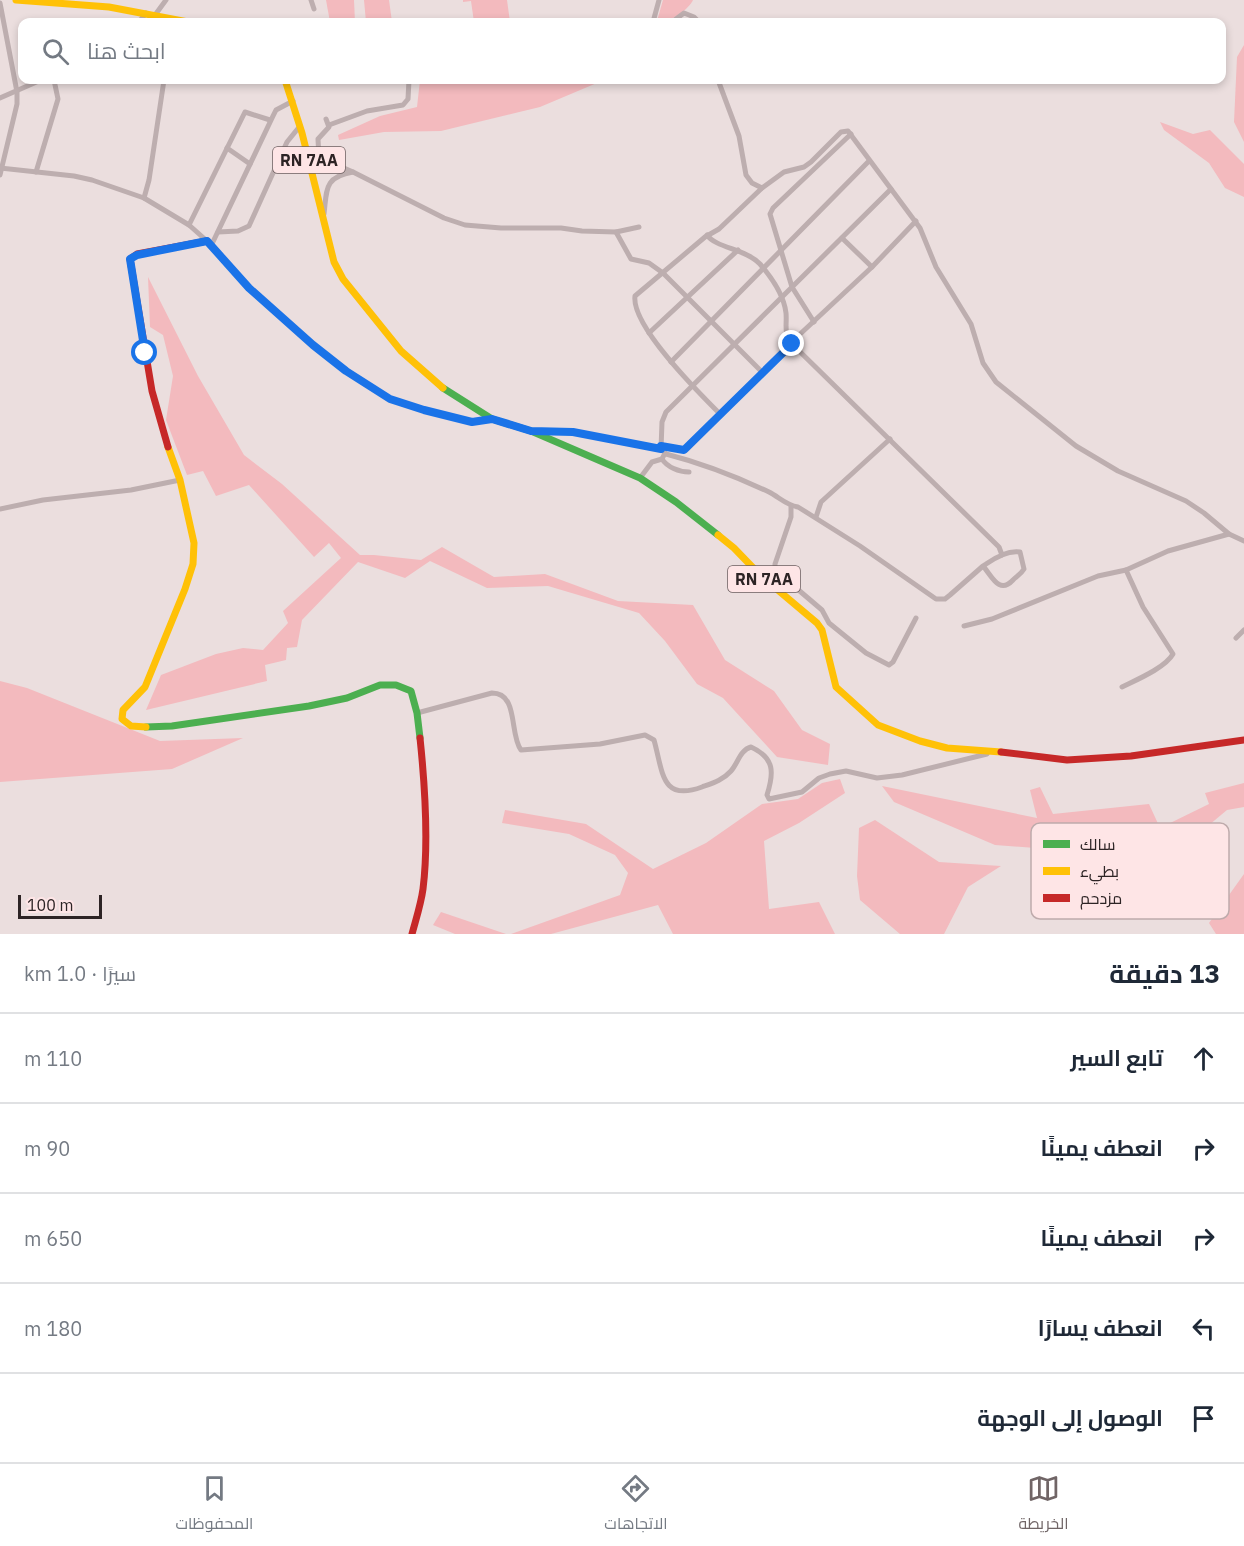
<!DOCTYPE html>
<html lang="ar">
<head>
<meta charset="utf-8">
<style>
  body { margin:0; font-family:"IBM Plex Sans",Cairo,sans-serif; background:#f6f6f7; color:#1f2937; direction:rtl }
  .scale { position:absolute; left:18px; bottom:15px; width:84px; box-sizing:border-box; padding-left:6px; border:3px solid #2d2425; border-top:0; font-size:16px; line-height:21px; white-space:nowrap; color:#2d2425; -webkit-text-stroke:4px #fee5e6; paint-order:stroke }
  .stop { position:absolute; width:18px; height:18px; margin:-14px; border:4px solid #1a73e8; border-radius:50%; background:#fff }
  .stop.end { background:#1a73e8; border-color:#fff; box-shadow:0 2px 6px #0008 }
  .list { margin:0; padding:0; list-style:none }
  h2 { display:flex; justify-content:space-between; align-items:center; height:78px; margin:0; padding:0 24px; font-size:26px }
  h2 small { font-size:20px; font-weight:400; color:#747a83 }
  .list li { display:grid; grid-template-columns:39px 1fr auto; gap:18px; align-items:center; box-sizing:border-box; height:90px; padding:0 24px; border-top:2px solid #e0e1e3 }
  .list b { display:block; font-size:22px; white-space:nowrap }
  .list em { font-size:20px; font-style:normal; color:#747a83 }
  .icon { flex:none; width:33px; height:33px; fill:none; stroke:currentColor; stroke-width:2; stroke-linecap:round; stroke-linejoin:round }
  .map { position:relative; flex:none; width:1244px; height:934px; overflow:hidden; direction:ltr }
  .search { position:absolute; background:#fff; box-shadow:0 3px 9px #0003; left:18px; right:18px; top:18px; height:66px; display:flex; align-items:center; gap:15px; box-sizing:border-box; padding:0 21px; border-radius:12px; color:#747a83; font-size:22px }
  .sheet { height:528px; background:#fff }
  nav { display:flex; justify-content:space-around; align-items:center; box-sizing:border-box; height:84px; border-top:2px solid #e0e1e3; background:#fff; font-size:16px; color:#747a83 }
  nav a { display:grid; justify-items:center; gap:3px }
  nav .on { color:#706566 }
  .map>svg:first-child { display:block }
  .green { fill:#f3babe }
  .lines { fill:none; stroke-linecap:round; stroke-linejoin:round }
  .street { stroke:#bdaeaf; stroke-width:5 }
  .fast { stroke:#4caf50; stroke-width:7 }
  .slow { stroke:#ffc107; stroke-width:7 }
  .jam { stroke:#c62828; stroke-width:7 }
  .route { stroke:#1a73e8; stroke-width:8 }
  .labels { text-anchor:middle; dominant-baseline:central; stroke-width:4.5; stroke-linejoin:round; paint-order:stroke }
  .shield { fill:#fee5e6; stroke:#6c5e5f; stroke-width:1.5 }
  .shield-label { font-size:16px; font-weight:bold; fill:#2d2425 }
  .key { fill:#fee5e6; stroke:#bfabac; stroke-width:1.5 }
  .key-label { font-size:16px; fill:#2d2425 }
</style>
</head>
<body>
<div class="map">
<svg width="1244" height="934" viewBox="0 0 1244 934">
  <rect width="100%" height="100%" fill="#ebdede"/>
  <g class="green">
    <polygon points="326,0 354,0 355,22 330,22"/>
    <polygon points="364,0 389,0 392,22 366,22"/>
    <polygon points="463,0 507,0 510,22 474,22 471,1 463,2"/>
    <path d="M663,0H693C689,9 670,23 659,22L657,21Z"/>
    <polygon points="1244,45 1244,142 1234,122 1237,57"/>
    <polygon points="420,80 604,80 540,107 441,131 384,132 339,140 338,135 380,116 417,107"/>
    <polygon points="1160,122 1193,134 1210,130 1244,164 1244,197 1225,188 1209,163 1164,130"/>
    <polygon points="148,277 198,376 244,455 282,484 360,555 374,555 421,560 442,547 494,577 545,574 618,601 693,605 725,660 774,691 802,730 830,744 828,765 777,757 723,698 697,684 665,641 639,613 548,586 487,588 430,561 405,578 358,562 302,620 297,647 287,648 286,660 265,665 267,681 146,710 161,675 216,654 243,648 263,650 288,623 283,611 341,558 329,543 314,557 249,485 216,496 203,471 187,475 166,420 173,376 163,335 150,327"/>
    <polygon points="0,681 27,688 160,741 243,738 172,769 0,782"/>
    <polygon points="840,779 845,793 799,823 764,841 769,909 819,902 835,934 673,934 658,905 551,934 511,934 620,895 628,873 615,855 569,834 502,823 505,810 586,824 653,869 706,843 762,804 798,799 822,783"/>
    <polygon points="1244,783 1244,807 1227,810 1203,830 1126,855 995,845 894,802 882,786 1037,818 1030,790 1040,787 1053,814 1149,804 1160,828 1209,804 1205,793"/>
    <polygon points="875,820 939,862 1001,866 968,887 944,934 900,934 860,900 857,876 859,828"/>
    <polygon points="1244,874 1244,934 1216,934 1209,923"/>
    <polygon points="441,912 506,934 455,934 433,925"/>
  </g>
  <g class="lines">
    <g class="street">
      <polyline points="311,0 314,9"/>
      <polyline points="0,3 17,92 17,104 0,175"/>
      <polyline points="155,15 166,0"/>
      <polyline points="139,22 146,13"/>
      <polyline points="653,22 659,0"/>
      <polyline points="672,22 684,13 694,17 699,22"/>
      <polyline points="718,80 739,136 746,175 752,183 762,188"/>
      <polyline points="0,98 41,80"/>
      <polyline points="326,119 329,127 318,139 319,158 323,163 337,165 353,172 444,218 465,225 501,228 561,228 582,231 616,232 639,227"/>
      <polyline points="329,125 367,111 403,105 408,99 409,80"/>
      <polyline points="227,148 250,164"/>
      <polyline points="0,168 74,176 92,180 144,198 189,225 207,241 249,288 313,345 365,384 390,399 424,410 472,422 492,419"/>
      <polyline points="36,172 58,99 54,80"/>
      <path d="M891,189L666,412L662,422L661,449L666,454C701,463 735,476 769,492C779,497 786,505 798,507L860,546L936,599H945L950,595L983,566L986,564C996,557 1008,550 1020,552L1024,569C1021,574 1017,576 1013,580C999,595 992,576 983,566"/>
      <polyline points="144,198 149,180 164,80"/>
      <path d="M324,214C327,189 324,177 353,172"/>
      <polyline points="189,225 245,112 270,120"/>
      <polyline points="218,232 238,231 249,226 287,142 300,126"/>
      <polyline points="616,232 631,259 649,263 663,273 763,373"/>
      <path d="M707,235C716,248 746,249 760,264C772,278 784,295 786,313C787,323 784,333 789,341L999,547L1002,555"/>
      <polyline points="842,238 872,267"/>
      <polyline points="211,246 273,116 276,110 293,101"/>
      <polyline points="814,322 792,287 770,214 773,208 851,134"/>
      <polyline points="649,333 738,250"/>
      <polyline points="671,362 869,161"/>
      <path d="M721,415C700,394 631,326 635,296L705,237L719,229L762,188L784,172L804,167L811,162L841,132L848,131L920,228L936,267L971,324L983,363L996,382L1076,446L1118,471L1186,501L1204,513L1229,534"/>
      <polyline points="535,431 573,432 661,449"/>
      <polyline points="661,446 682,450 687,449 798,336 872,267 916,221"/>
      <path d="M665,453L662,459C667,467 679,472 689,472"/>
      <polyline points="640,478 652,462 662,459"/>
      <polyline points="791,506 791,517 775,564 775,570 822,610 829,623 866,653 889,665 893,662 916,618"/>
      <polyline points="0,509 43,500 131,490 180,480"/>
      <polyline points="816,517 821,502 890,439"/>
      <polyline points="964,626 992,619 1098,576 1126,570 1168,551 1229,534 1244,541"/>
      <polyline points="1236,638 1244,630"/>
      <path d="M1122,687C1136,680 1165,668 1173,654L1143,607L1126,570"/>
      <path d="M417,713L492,693C519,693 509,734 521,750L600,744L645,735L654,740C663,772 661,802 702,787C713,783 723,780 731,771C738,763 740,750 751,747C775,758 774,773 767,795L769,799L802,792L819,778L830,774L846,771L877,778L902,775L987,754"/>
    </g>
    <g class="fast">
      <polyline points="443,388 492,419 531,431 640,478 676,502 718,535"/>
      <polyline points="146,727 172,726 309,706 347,698 380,685 396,685 411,691 417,713 420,738"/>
    </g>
    <g class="slow">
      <polyline points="16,0 109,7 188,22"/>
      <polyline points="285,80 302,133 334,262 343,279 401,351 443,388"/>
      <polyline points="718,535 734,548 760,575 817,623 822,630 836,687 878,725 920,741 947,748 1001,752"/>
      <polyline points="146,727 131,726 122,719 123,710 145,687 185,589 193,564 194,543 180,480 168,447"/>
    </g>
    <g class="jam">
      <polyline points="168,447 152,391 130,259 137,254 207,241"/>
      <polyline points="1001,752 1067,760 1131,756 1244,740"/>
      <path d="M412,934C416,919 421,904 423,889C429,841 425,786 420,738"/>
    </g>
  </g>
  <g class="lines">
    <polyline class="route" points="145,353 130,259 137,255 207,241 249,288 313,345 346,371 390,399 424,410 472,422 492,419 531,431 573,432 661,449 661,446 684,450 792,344"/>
  </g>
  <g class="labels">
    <g class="shield">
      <rect x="273" y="147" width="72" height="26" rx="4.5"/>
      <rect x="728" y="566" width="72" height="26" rx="4.5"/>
    </g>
    <g class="shield-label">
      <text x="309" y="160">RN 7AA</text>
      <text x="764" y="579">RN 7AA</text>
    </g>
  </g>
  <rect x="1031" y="823" width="198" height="96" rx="9" class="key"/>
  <rect x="1043" y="840" width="27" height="8" fill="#4caf50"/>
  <rect x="1043" y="867" width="27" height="8" fill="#ffc107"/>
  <rect x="1043" y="894" width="27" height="8" fill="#c62828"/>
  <g class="key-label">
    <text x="1080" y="850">سالك</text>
    <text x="1080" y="877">بطيء</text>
    <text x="1080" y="904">مزدحم</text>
  </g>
</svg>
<div class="scale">100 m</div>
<div class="stop" style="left:145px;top:353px"></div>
<div class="stop end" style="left:792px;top:344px"></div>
<div class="search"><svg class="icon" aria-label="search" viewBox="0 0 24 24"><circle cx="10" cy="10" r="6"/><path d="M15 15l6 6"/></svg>ابحث هنا</div>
</div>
<section class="sheet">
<h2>13 دقيقة<small>سيرًا · 1.0 km</small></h2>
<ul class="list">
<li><svg class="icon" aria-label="ahead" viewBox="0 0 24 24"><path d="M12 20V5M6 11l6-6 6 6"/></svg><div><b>تابع السير</b></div><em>110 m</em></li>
<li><svg class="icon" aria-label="right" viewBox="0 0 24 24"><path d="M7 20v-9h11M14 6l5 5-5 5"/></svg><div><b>انعطف يمينًا</b></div><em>90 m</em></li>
<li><svg class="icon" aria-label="right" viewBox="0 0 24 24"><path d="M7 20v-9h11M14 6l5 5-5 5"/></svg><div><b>انعطف يمينًا</b></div><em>650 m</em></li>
<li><svg class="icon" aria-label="left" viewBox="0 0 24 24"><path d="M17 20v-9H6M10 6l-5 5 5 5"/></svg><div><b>انعطف يسارًا</b></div><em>180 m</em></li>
<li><svg class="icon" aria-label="arrive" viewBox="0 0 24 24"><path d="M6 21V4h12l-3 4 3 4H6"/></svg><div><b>الوصول إلى الوجهة</b></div></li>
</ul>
</section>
<nav>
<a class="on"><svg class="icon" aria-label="map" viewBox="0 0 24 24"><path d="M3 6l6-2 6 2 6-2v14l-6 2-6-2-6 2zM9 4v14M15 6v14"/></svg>الخريطة</a>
<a><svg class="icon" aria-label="directions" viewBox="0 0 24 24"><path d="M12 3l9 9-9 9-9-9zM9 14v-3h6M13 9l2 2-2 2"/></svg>الاتجاهات</a>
<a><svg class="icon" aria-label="saved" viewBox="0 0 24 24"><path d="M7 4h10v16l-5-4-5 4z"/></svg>المحفوظات</a>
</nav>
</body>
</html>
